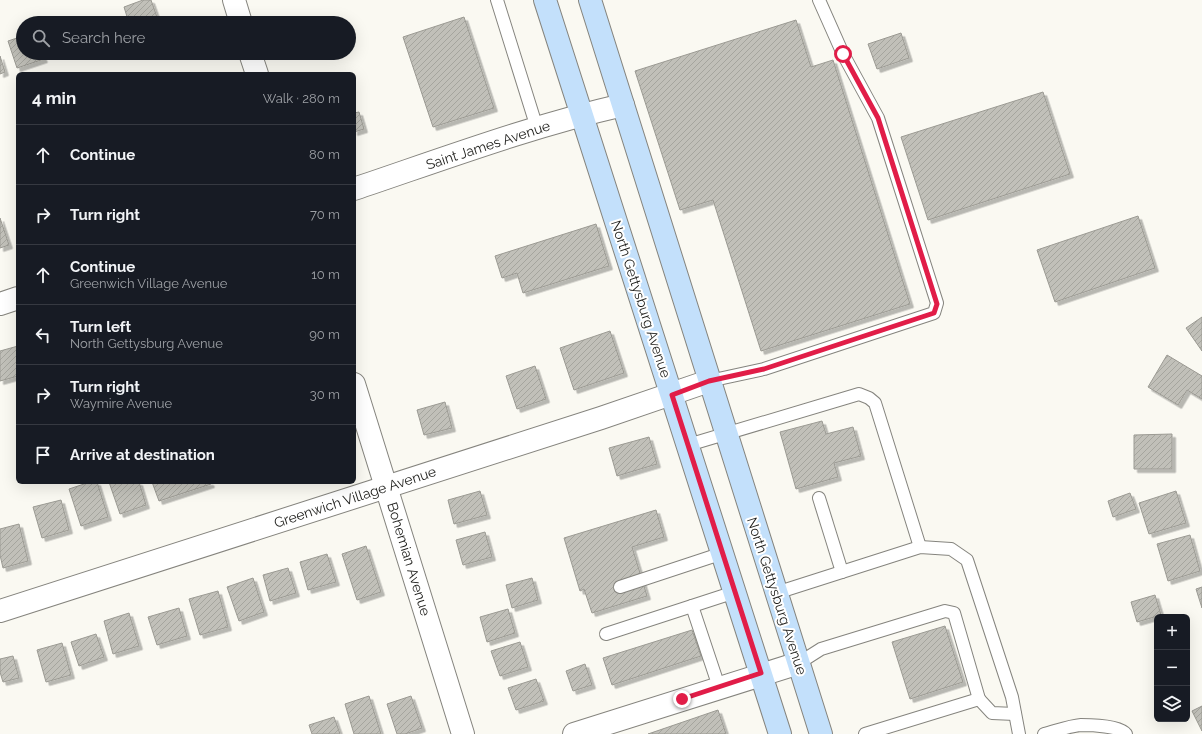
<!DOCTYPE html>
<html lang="en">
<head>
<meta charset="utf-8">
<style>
  body { margin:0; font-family:Raleway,sans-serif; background:#242831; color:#f1f3f6 }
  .controls { position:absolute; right:12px; bottom:12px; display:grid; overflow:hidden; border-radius:6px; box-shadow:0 4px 16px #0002 }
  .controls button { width:36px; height:36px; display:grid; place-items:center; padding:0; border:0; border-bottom:1px solid #363941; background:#171b24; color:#f1f3f6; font:20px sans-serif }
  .stop { position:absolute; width:12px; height:12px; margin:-9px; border:3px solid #e11d48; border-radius:50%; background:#fff }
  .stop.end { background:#e11d48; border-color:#fff; box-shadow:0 1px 4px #0008 }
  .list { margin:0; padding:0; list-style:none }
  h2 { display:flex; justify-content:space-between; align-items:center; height:52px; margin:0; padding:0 16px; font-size:17px }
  h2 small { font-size:13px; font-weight:400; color:#9ea1a6 }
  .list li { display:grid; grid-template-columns:26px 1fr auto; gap:12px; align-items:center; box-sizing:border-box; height:60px; padding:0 16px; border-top:1px solid #363941 }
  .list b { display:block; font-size:15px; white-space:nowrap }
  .list p { margin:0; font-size:13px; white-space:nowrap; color:#9ea1a6 }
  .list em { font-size:13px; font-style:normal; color:#9ea1a6 }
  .icon { flex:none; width:22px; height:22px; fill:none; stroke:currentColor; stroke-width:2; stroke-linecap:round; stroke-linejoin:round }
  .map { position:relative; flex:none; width:1202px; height:734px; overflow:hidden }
  .search { position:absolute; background:#171b24; box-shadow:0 4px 16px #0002; left:16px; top:16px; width:340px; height:44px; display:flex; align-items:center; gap:10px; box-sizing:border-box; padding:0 14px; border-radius:22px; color:#9ea1a6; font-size:15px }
  .panel { position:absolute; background:#171b24; box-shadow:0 4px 16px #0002; left:16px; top:72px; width:340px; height:412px; border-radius:6px }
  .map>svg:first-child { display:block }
  .building { fill:url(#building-hatch); stroke:#9b9a93; filter:url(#shadow) }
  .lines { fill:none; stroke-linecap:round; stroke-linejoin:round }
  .lane-casing { stroke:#85847e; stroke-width:14 }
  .street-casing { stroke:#85847e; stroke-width:24 }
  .secondary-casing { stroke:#85847e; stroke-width:24 }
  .lane { stroke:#fff; stroke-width:12 }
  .street { stroke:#fff; stroke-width:22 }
  .secondary { stroke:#c3e0fb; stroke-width:22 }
  .route { stroke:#e11d48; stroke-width:5 }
  .labels { text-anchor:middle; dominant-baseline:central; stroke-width:4; stroke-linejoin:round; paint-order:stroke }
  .street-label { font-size:14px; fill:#1e1e1b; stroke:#fff }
</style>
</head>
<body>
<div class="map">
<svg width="1202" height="734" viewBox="0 0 1202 734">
  <defs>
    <pattern id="building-hatch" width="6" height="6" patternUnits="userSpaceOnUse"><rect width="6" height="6" fill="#c1c0b9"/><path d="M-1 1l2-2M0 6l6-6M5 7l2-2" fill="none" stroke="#a5a59e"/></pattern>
    <filter id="shadow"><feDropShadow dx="3.5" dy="3.5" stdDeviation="0" flood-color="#0004"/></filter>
  </defs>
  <rect width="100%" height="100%" fill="#faf9f2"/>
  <g class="building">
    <polygon points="143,0 151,0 159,23 129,23 124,7"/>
    <polygon points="464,17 494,108 433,127 403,37"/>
    <polygon points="796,20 811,67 833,60 910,304 761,351 713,200 680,210 635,71"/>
    <polygon points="901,33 909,58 877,69 868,44"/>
    <polygon points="23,36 23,53 41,53 44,59 17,68 8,41"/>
    <polygon points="0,56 5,72 0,74"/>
    <polygon points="1043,92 1070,174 928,220 901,137"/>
    <polygon points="359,112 364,129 354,132 354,113"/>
    <polygon points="1138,216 1155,268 1055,302 1037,250"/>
    <polygon points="0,218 9,245 0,248"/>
    <polygon points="596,224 609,266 523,293 517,273 502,278 495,256"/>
    <polygon points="1202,317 1202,351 1186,328"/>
    <polygon points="610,331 624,373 574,390 560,348"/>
    <polygon points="18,346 18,376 0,381 0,351"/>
    <polygon points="1167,355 1202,376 1202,399 1187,390 1178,405 1148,387"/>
    <polygon points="535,366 546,399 517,409 506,376"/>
    <polygon points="445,402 452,428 424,435 417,410"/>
    <polygon points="822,421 826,434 853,427 861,456 834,463 838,477 796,489 780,432"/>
    <polygon points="1172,434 1172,469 1134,469 1134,435"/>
    <polygon points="649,437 657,464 617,476 609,448"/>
    <polygon points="90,482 97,482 108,517 81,526 69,489"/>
    <polygon points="109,482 139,482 146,505 120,514"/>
    <polygon points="152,482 210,482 211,484 159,501"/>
    <polygon points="480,491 487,515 454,524 448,500"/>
    <polygon points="1176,491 1186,523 1149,534 1139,503"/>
    <polygon points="1130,493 1136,509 1113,517 1108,501"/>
    <polygon points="61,500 69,530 42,538 33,507"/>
    <polygon points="656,510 664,537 632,547 647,596 592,613 584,589 580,591 564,538"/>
    <polygon points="19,524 28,561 3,568 0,555 0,529"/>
    <polygon points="485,532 492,557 463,565 456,540"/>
    <polygon points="1190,535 1200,571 1168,581 1157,544"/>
    <polygon points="366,546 381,592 357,600 342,554"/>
    <polygon points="327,554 336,582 308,590 300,562"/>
    <polygon points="288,568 296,593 270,601 263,575"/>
    <polygon points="253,578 264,612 239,621 227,587"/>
    <polygon points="532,578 538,600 512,608 506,585"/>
    <polygon points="1202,587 1202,608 1196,589"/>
    <polygon points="218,591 228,627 200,635 189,599"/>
    <polygon points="1155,595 1161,615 1137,622 1131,602"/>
    <polygon points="179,608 187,636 157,645 148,617"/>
    <polygon points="508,609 515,633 487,642 480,617"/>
    <polygon points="129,613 139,646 113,654 104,621"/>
    <polygon points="945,626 963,682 910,699 892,642"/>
    <polygon points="692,630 701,656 612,685 603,658"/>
    <polygon points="96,634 104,657 79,666 71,642"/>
    <polygon points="520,642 528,667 500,676 491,651"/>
    <polygon points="62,643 71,675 46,682 37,650"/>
    <polygon points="13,656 19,678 3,682 0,672 0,659"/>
    <polygon points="585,664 592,685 573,691 566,671"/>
    <polygon points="536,679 544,701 516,710 508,688"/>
    <polygon points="369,696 381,734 354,734 345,704"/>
    <polygon points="411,696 422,728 405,734 397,734 387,704"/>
    <polygon points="1202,706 1202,731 1192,711"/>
    <polygon points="718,710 726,734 648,734"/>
    <polygon points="334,717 340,734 312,734 309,725"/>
  </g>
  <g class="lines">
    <defs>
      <g id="lane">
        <polyline points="497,0 537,128"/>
        <polyline points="709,381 764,369 934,313 937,303 878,118 843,54 819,0"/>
        <polyline points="688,445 859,394 869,398 875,403 920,547"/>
        <polyline points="819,498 842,572"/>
        <polyline points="620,587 723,553"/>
        <polyline points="776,593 920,547 951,549 967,560 1012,697 1019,734"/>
        <polyline points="692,606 719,687"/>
        <polyline points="606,634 735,592"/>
        <polyline points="799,663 821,649 945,611 954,613 979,699 865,734"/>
        <polyline points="979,699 992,713 1015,714"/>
        <path d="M1044,734C1056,731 1069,726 1081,725C1091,725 1120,726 1126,734"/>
      </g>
      <g id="street">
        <polyline points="234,0 241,23"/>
        <polyline points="250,53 257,74"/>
        <path d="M354,189C443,159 531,126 623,105"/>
        <polyline points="0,304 18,298"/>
        <polyline points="354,384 463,734"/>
        <polyline points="0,611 601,418 709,381"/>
        <polyline points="574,734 799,663"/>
      </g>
      <g id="secondary">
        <polyline points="545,0 780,734"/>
        <polyline points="590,0 821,734"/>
      </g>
    </defs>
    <use href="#lane" class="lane-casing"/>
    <use href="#street" class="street-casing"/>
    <use href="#secondary" class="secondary-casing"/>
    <use href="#lane" class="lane"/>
    <use href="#street" class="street"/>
    <use href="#secondary" class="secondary"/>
  </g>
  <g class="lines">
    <polyline class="route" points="682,699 761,673 672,395 709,381 764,369 934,313 937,304 878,118 843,54"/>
  </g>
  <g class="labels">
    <g class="street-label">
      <text transform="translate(488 145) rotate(-18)">Saint James Avenue</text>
      <text transform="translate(641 299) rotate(72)">North Gettysburg Avenue</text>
      <text transform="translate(355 497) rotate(-18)">Greenwich Village Avenue</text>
      <text transform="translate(409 559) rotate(73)">Bohemian Avenue</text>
      <text transform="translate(777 596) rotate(72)">North Gettysburg Avenue</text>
    </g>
  </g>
</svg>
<div class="controls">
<button>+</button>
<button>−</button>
<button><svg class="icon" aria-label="layers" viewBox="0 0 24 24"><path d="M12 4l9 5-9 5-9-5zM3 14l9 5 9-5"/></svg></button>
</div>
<div class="stop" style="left:843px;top:54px"></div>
<div class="stop end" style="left:682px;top:699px"></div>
<div class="search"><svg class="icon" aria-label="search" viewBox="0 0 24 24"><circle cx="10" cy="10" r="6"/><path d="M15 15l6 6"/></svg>Search here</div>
<section class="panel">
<h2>4 min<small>Walk · 280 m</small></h2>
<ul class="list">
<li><svg class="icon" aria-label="ahead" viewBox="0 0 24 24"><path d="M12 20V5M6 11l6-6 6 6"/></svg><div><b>Continue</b></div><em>80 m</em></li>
<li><svg class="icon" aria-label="right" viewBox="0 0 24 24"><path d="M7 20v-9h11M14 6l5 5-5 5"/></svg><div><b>Turn right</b></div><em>70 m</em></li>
<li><svg class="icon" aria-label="ahead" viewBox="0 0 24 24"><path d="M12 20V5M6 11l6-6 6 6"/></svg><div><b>Continue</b><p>Greenwich Village Avenue</p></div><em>10 m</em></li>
<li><svg class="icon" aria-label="left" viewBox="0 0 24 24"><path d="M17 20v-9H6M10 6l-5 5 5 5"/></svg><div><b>Turn left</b><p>North Gettysburg Avenue</p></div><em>90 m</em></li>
<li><svg class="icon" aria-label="right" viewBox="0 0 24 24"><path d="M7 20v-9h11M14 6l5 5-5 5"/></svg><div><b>Turn right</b><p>Waymire Avenue</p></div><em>30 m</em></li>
<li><svg class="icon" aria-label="arrive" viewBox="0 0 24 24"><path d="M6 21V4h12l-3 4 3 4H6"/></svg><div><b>Arrive at destination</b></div></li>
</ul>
</section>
</div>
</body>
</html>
